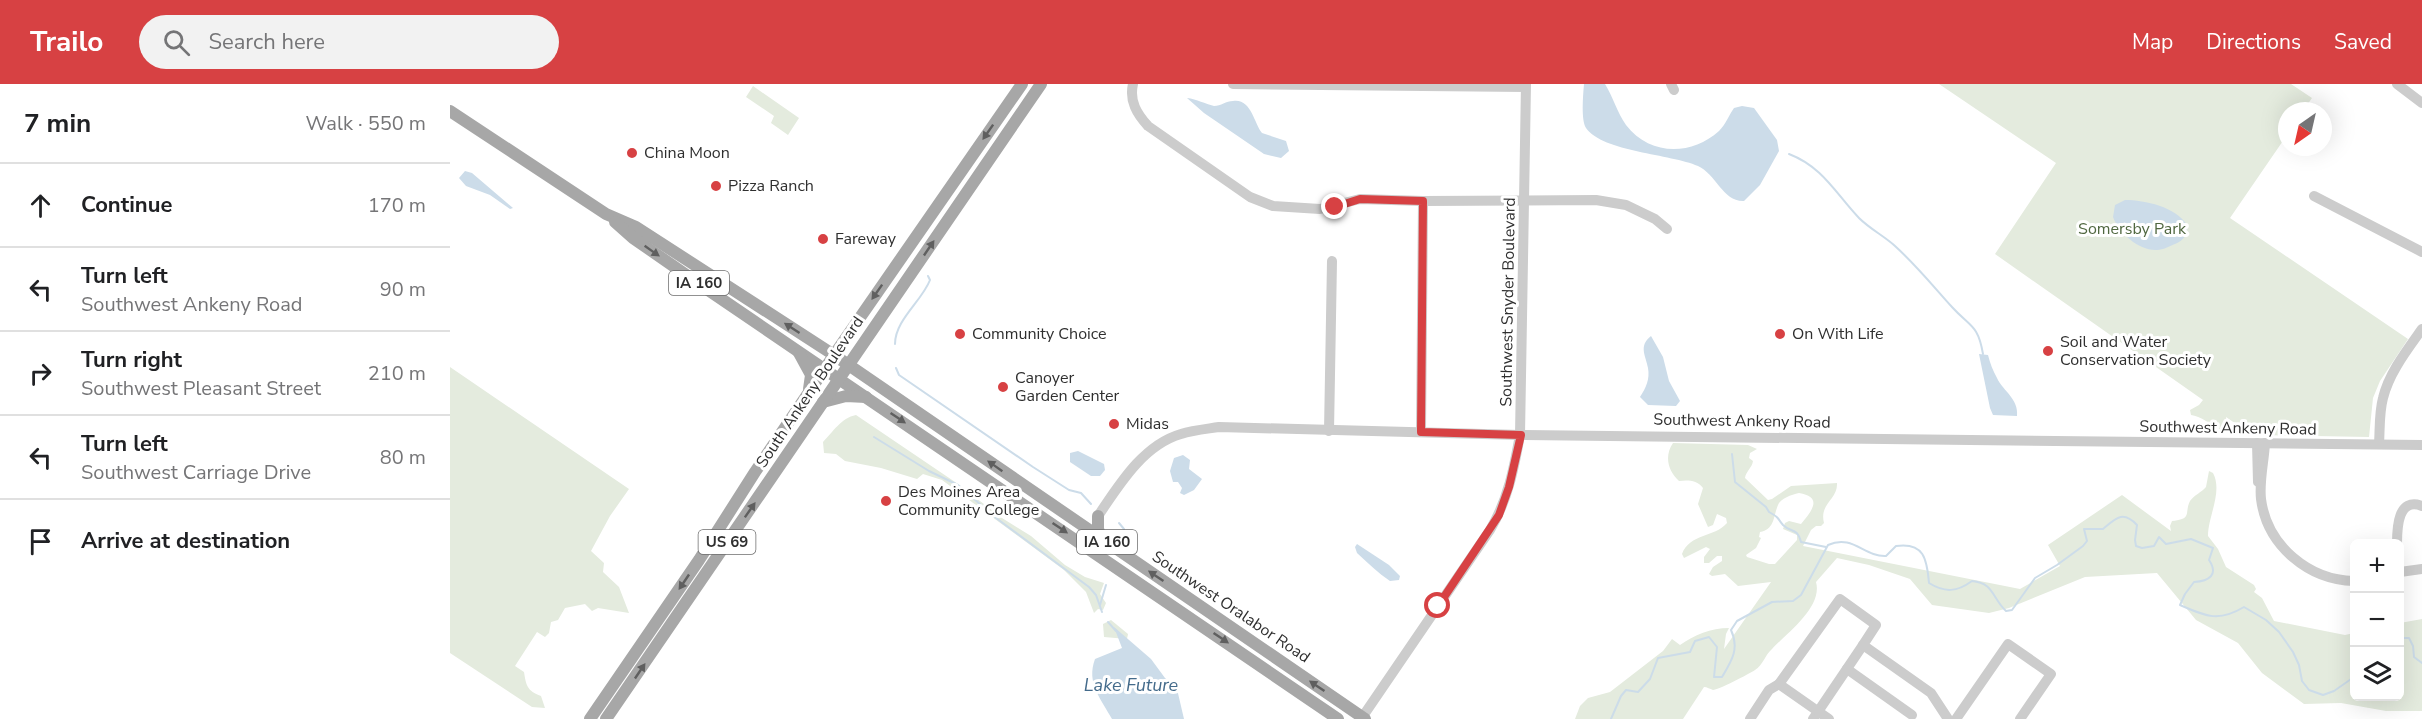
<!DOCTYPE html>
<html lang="en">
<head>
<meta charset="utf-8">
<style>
  body { margin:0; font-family:"Nunito Sans",sans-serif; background:#f2f2f2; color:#202124 }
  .controls { position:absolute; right:18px; bottom:18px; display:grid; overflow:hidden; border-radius:9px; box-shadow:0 6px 24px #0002 }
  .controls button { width:54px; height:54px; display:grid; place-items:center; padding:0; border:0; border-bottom:2px solid #e0e0e0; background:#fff; color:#202124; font:30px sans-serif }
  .compass { position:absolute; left:1828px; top:18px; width:54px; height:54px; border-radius:50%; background:#fff; box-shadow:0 6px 24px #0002; rotate:214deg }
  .stop { position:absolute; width:18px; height:18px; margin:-14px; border:4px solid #d74143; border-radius:50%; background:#fff }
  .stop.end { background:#d74143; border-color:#fff; box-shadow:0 2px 6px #0008 }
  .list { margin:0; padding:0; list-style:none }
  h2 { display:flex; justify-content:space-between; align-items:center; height:78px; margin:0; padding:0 24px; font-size:26px }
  h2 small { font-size:20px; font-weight:400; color:#757577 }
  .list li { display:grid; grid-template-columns:39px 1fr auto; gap:18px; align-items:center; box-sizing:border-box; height:84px; padding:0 24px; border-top:2px solid #e0e0e0 }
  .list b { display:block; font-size:22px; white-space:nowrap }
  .list p { margin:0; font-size:20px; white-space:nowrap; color:#757577 }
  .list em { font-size:20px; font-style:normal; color:#757577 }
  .icon { flex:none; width:33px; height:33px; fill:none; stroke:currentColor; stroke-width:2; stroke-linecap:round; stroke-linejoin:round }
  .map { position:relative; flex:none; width:1972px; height:635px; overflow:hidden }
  header { display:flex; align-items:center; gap:36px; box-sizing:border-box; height:84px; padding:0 30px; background:#d74143; color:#fff }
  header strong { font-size:28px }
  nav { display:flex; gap:33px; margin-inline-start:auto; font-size:21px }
  .search { width:420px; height:54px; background:#f2f2f2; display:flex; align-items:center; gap:15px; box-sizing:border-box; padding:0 21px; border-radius:33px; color:#757577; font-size:22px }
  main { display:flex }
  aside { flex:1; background:#fff }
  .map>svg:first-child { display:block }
  .green { fill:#e4ebde; fill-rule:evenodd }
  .water { fill:#ccdce9 }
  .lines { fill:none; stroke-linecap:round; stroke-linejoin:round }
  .stream { stroke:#ccdce9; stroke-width:2 }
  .minor { stroke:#ccc; stroke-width:10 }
  .major { stroke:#a7a7a7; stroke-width:12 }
  .oneway { fill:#5f5f5f }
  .route { stroke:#d74143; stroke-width:8 }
  .poi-dot { fill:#d74143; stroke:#fff; stroke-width:2 }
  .labels { text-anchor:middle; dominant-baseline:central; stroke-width:6; stroke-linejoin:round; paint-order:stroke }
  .shield { fill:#fff; stroke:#6d6d6d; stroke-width:1.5 }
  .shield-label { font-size:15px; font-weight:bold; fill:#2f2f2f }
  .poi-label { font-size:16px; fill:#2f2f2f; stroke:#fff; text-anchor:start }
  .park-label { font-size:16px; fill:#506740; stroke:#fff }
  .street-label { font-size:16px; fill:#2f2f2f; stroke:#fff }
  .water-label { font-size:18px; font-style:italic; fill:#446b8b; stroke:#fff }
</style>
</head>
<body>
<header>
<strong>Trailo</strong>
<div class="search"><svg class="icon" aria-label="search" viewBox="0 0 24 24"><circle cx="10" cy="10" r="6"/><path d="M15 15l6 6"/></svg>Search here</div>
<nav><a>Map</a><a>Directions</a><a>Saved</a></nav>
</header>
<main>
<aside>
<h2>7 min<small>Walk · 550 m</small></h2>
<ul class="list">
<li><svg class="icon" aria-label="ahead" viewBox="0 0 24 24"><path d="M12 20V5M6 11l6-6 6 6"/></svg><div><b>Continue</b></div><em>170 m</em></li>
<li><svg class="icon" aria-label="left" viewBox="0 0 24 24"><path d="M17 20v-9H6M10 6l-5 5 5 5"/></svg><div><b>Turn left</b><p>Southwest Ankeny Road</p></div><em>90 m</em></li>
<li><svg class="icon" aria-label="right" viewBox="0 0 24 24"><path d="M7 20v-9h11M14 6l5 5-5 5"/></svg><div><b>Turn right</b><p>Southwest Pleasant Street</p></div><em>210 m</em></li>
<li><svg class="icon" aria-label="left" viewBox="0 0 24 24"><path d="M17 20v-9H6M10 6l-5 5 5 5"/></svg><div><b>Turn left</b><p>Southwest Carriage Drive</p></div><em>80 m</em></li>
<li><svg class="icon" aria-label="arrive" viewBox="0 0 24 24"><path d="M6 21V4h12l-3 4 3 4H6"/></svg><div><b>Arrive at destination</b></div></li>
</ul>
</aside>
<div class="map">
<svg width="1972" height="635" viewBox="0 0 1972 635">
  <rect width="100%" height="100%" fill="#fff"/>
  <g class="green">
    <path d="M1489,0H1841L1862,14L1853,27H1837V51L1780,134L1958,255L1930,297L1923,314L1919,353L1802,351L1776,333L1777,342L1771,346C1762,341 1750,332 1741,331L1740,326L1749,321L1753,316L1545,170L1606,79Z"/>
    <polygon points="303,2 349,34 338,51 321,39 324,32 296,13"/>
    <path d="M0,283L179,405L160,432L141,467L154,479L153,488L169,503L179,529L148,524L142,527L135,520L115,524L108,536L101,538L99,549L95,553L87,548L65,582L74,588C76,601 77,607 91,612L95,624L82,623L0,569Z"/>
    <path d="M406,331L508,400L552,434L581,452L615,481L635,493L654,499L650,510L656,519L653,526L648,525L644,529L636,508L614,486L492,396L473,390L467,395L431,384L395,377L386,370L374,369L373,358C383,348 391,334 406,331Z"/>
    <path d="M1223,359L1298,361L1307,365L1300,369L1299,374L1303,377C1302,384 1296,387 1295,394L1318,416L1322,415L1341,402L1387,399C1388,416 1369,419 1374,439L1371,442H1366L1361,446L1353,462L1570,505L1610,482L1598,461L1672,411L1721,447L1720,442L1722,437C1743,435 1734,429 1740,417C1744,411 1752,408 1756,403L1759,387L1763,389C1773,408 1758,432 1758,452L1768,465L1776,483L1804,501L1806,505L1804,508L1812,514L1824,537L1895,551L1904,549V612H1950V539L1972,535V627H1936L1891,619L1854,620L1812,589L1788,559L1746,536L1707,489L1635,493L1559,524L1539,529L1482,521L1460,495L1419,481L1387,474L1366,498C1373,523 1337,549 1322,565C1315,571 1313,581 1305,586C1299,590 1268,606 1263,606C1260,605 1257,603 1254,603L1233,635H1125L1130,622L1138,614L1160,608L1213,567L1222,555L1230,561C1244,551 1261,544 1279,544L1276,550L1274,565L1321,498L1288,502L1275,490L1262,492L1259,490L1263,483L1272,477V472H1267L1259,479H1254V473L1260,465L1256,463L1234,474L1232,470C1240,449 1264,454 1277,439L1276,434L1267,430L1263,441L1258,443L1248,420L1253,404C1247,396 1238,396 1229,397C1218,387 1214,372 1223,359ZM1349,409C1374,413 1361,428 1351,440L1339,437L1335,439L1333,445L1347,451V456L1325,480H1319L1297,473L1296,471L1306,464L1311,454L1309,453L1310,448C1325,445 1323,433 1328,421C1331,414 1341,411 1349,409Z"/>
    <polygon points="661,536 678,550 677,555 654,553 653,540"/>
  </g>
  <g class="water">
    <path d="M1134,0H1155C1163,13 1167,28 1176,41C1200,72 1241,72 1269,47C1276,40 1279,31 1284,24L1292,22L1304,24L1327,56L1329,67L1310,101L1294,117C1273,118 1266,90 1248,82C1221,70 1153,68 1136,44C1131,36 1133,12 1134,0Z"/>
    <path d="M737,14C747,15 755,20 764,22C771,22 776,17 783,17C801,14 804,39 812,49L836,57L839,67L831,74L814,70L754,29Z"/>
    <polygon points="15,87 22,89 63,124 60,125 40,111 16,102 9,94"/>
    <path d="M1675,116C1695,116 1726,123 1737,141C1738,151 1734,156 1725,160C1720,162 1713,166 1707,166C1689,167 1669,149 1663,133L1665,121Z"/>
    <path d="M1201,252L1213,273L1219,297L1230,317L1226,322L1198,321L1190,313C1196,304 1200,295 1198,284C1196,272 1188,262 1201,252Z"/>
    <path d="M1529,270L1538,271C1540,279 1543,287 1547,294C1553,307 1569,315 1567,332L1543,331L1540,324Z"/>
    <polygon points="628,367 654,380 655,386 650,392 641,392 620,378 620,369"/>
    <polygon points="733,371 740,376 739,385 752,395 744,406 734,411 730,409 732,404 728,398 723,398 720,387 724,374"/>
    <path d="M907,460L939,481L950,492L949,496L940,497C928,489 918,479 907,469L905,463Z"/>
    <path d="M664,543L701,575L715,594L727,605L734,635H662C651,615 636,599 645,575L672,564Z"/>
  </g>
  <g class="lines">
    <g class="stream">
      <path d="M1339,70C1373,83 1386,110 1409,134C1420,145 1434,152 1445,162C1466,181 1483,202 1502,223C1520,243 1528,240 1533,270"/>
      <path d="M445,260C445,236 472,217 480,196L478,192"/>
      <polyline points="446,284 449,291 583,383 619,406 631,409 641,420"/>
      <polyline points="424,353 479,387 508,401 546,434 639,503 646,511 652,528"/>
      <path d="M1282,370L1285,398L1316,423L1319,428C1331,435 1326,433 1333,441C1341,449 1347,443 1351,458L1376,463"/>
      <polyline points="669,439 674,445 673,451"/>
      <polyline points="650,521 656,501"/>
      <polyline points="658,538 666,547"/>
      <polyline points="1950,554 1959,554 1963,562 1964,573 1972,579"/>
      <path d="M1161,635L1171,612L1176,606L1188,608L1200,595L1208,574L1240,568L1245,557L1259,553L1267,563L1264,593H1272C1281,578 1290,565 1281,546L1287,537L1322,518L1343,517L1351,511L1378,461C1403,450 1414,473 1436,472L1446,462C1474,458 1477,475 1479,499C1495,509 1507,508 1522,497C1544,499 1542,514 1556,527L1562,526L1585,494L1607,481L1633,462L1637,457L1634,445H1653C1666,434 1673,426 1687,441L1685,456L1686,462L1692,464L1704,462L1709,453L1716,460L1741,455L1763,464L1759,476C1769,491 1759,497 1744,498L1735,510L1730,521C1757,533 1769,538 1794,523L1816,536L1829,548L1843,568L1849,581L1852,597L1859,606L1873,611L1884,607L1904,593"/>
    </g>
    <g class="minor">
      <path d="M683,0C679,17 687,30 698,42L800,113L823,122L870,125L910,115L973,117L1146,116L1176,121L1205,135L1217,145"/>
      <polyline points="783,0 1075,3"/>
      <polyline points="1221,0 1224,6"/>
      <polyline points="1947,0 1972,19"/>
      <polyline points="1864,112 1972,168"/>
      <polyline points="879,347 882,177"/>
      <polyline points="971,348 973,117"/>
      <polyline points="1807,359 1808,398"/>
      <path d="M1815,359C1814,378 1809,397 1811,415C1817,462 1859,496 1904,497"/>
      <path d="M1929,360C1930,345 1929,329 1933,314C1939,289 1957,266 1972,245"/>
      <path d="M648,432C669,401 693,361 731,350C743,346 756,345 769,343L1070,351L1972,361"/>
      <path d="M1947,460C1947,443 1948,413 1972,422"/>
      <polyline points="1950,488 1972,485"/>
      <polyline points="1397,585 1462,631"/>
      <path d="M911,635L1040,446C1058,416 1064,384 1070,351L1076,0"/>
      <polyline points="1300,635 1319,606 1329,600"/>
      <polyline points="1363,635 1413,561"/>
      <polyline points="1379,635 1329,600 1390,515 1426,541 1413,561 1481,609 1498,635"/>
      <polyline points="1506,635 1558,560 1601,590 1570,635"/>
    </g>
    <g class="major">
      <polyline points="0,27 156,130 186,143 384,271 915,635"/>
      <polyline points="165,138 183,154 242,195 888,635"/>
      <polyline points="349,269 361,291 359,305"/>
      <polyline points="373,318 396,312 416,313"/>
      <polyline points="648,432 648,445 651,454"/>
      <polyline points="140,635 249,476 305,388 384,271 572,0"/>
      <polyline points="156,635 591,0"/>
    </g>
  </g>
  <defs><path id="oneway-solid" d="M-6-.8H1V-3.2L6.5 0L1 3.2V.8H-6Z" transform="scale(1.5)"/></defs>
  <g class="oneway">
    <use href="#oneway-solid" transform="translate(538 48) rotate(125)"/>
    <use href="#oneway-solid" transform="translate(479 164) rotate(-56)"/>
    <use href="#oneway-solid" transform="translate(202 167) rotate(35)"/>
    <use href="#oneway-solid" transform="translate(427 208) rotate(125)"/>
    <use href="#oneway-solid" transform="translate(342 244) rotate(-147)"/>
    <use href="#oneway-solid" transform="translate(448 334) rotate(34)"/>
    <use href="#oneway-solid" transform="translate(545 382) rotate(-145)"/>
    <use href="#oneway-solid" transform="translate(300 426) rotate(-55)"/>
    <use href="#oneway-solid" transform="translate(610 444) rotate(34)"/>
    <use href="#oneway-solid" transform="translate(706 492) rotate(-146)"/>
    <use href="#oneway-solid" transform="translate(234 498) rotate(124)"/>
    <use href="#oneway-solid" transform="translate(771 554) rotate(34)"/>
    <use href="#oneway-solid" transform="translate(190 587) rotate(-56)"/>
    <use href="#oneway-solid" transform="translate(867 602) rotate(-146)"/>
  </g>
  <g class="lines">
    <polyline class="route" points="885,123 910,115 973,117 971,348 1071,351 1059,403 1049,431 988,522"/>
  </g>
  <g class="poi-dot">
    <circle cx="182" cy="69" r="6"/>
    <circle cx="266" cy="102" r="6"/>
    <circle cx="373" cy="155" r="6"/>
    <circle cx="510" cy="250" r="6"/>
    <circle cx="1330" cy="250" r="6"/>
    <circle cx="1598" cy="267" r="6"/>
    <circle cx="553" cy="303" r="6"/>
    <circle cx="664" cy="340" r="6"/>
    <circle cx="436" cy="417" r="6"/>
  </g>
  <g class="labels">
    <g class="shield">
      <rect x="219" y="187" width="60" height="24" rx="4.5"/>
      <rect x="248.5" y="446" width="57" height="24" rx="4.5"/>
      <rect x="627" y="446" width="60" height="24" rx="4.5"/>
    </g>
    <g class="shield-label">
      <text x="249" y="199">IA 160</text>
      <text x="277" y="458">US 69</text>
      <text x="657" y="458">IA 160</text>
    </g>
    <g class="poi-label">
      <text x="194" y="69">China Moon</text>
      <text x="278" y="102">Pizza Ranch</text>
      <text x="385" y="155">Fareway</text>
      <text x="522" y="250">Community Choice</text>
      <text x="1342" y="250">On With Life</text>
      <text x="1610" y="258">Soil and Water<tspan x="1610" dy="18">Conservation Society</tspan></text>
      <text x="565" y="294">Canoyer<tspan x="565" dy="18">Garden Center</tspan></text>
      <text x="676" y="340">Midas</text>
      <text x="448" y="408">Des Moines Area<tspan x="448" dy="18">Community College</tspan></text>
    </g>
    <g class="park-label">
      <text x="1682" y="145">Somersby Park</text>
    </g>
    <g class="street-label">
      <text transform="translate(1058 218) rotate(-89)">Southwest Snyder Boulevard</text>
      <text transform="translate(360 308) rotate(-56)">South Ankeny Boulevard</text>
      <text transform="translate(1292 337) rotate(1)">Southwest Ankeny Road</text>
      <text transform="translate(1778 344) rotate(1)">Southwest Ankeny Road</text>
      <text transform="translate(781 523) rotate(34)">Southwest Oralabor Road</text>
    </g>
    <g class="water-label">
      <text x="681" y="601">Lake Future</text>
    </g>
  </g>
</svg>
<div class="controls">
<button>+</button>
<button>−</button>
<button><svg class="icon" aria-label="layers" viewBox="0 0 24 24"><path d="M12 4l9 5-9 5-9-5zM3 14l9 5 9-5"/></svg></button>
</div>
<svg class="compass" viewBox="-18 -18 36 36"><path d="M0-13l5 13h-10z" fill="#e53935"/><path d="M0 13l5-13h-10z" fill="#757577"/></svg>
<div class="stop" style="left:988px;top:522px"></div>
<div class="stop end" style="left:885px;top:123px"></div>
</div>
</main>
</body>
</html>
